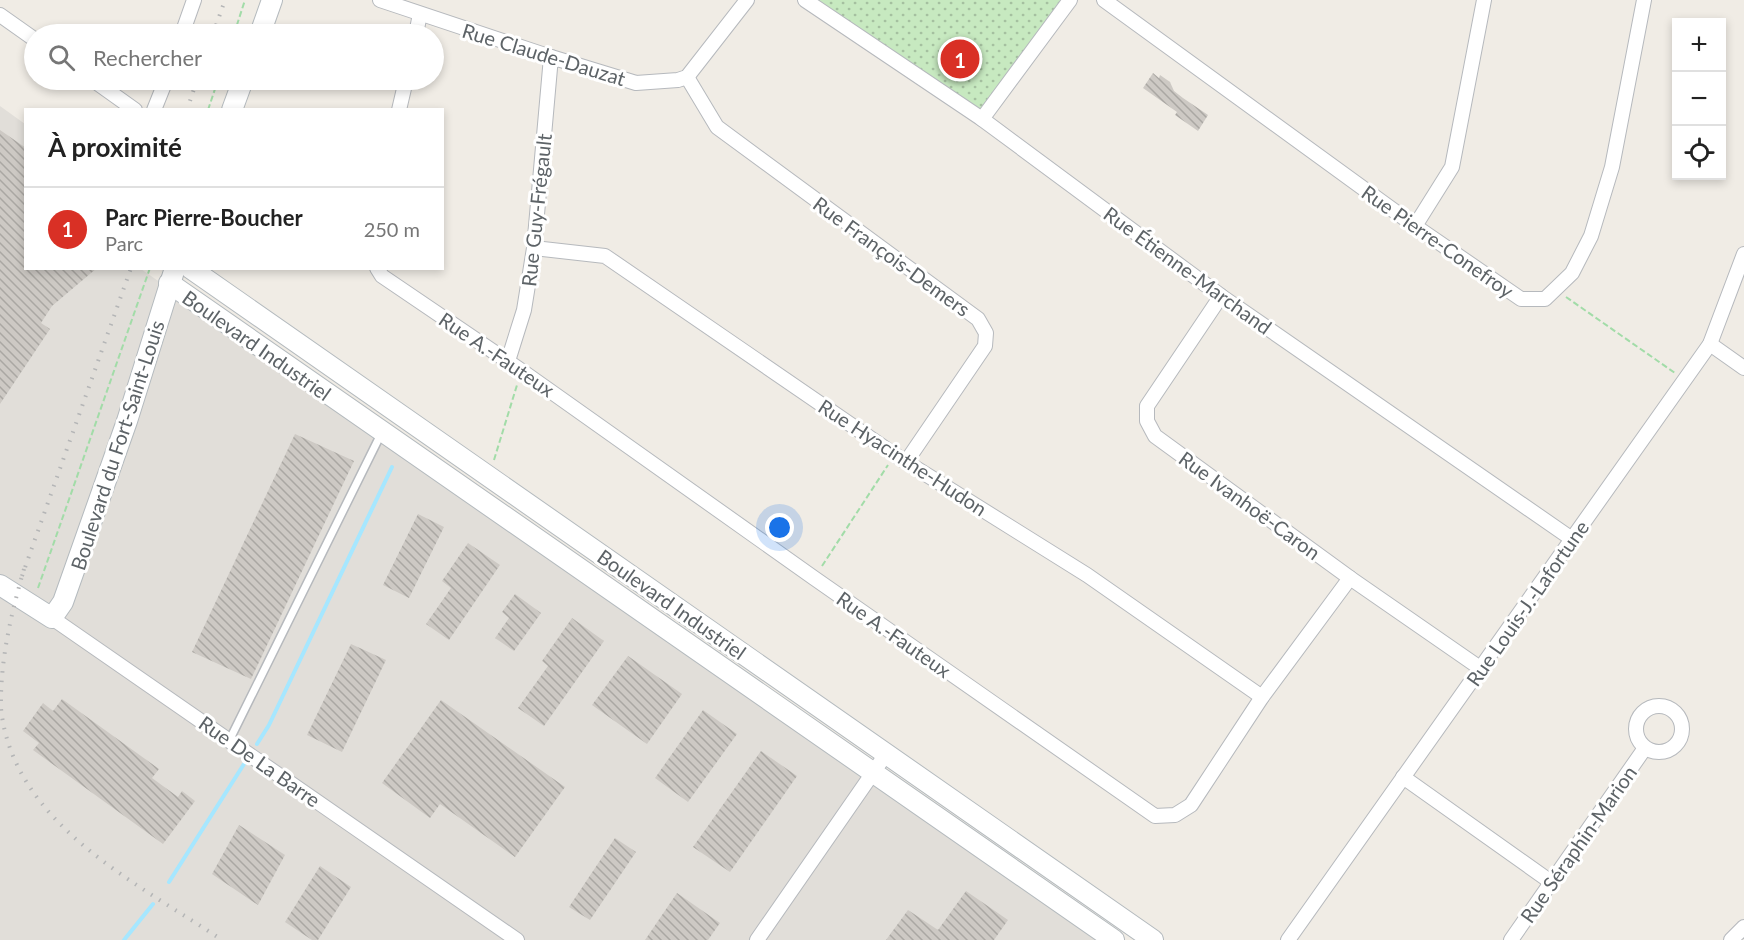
<!DOCTYPE html>
<html lang="fr">
<head>
<meta charset="utf-8">
<style>
  body { margin:0; font-family:Lato,sans-serif; background:#f2f2f2; color:#222 }
  .controls { position:absolute; right:18px; top:18px; display:grid; overflow:hidden; border-radius:0px; box-shadow:0 3px 9px #0003 }
  .controls button { width:54px; height:54px; display:grid; place-items:center; padding:0; border:0; border-bottom:2px solid #e0e0e0; background:#fff; color:#222; font:30px sans-serif }
  .you { position:absolute; left:780px; top:528px; width:21px; height:21px; margin:-15px; border:4px solid #fff; border-radius:50%; background:#1a73e8; box-shadow:0 0 0 9px #1a73e833 }
  .badge { display:grid; place-items:center; width:39px; height:39px; border-radius:50%; background:#d93025; color:#fff; font-size:20px; font-weight:700 }
  .pin { position:absolute; translate:-50% -50%; border:3px solid #fff; box-shadow:0 2px 6px #0006 }
  .list { margin:0; padding:0; list-style:none }
  h2 { display:flex; justify-content:space-between; align-items:center; height:78px; margin:0; padding:0 24px; font-size:26px }
  h2 small { font-size:20px; font-weight:400; color:#767676 }
  .list li { display:grid; grid-template-columns:39px 1fr auto; gap:18px; align-items:center; box-sizing:border-box; height:84px; padding:0 24px; border-top:2px solid #e0e0e0 }
  .list b { display:block; font-size:22px; white-space:nowrap }
  .list p { margin:0; font-size:20px; white-space:nowrap; color:#767676 }
  .list em { font-size:20px; font-style:normal; color:#767676 }
  .icon { flex:none; width:33px; height:33px; fill:none; stroke:currentColor; stroke-width:2; stroke-linecap:round; stroke-linejoin:round }
  .map { position:relative; flex:none; width:1744px; height:940px; overflow:hidden }
  .search { position:absolute; background:#fff; box-shadow:0 3px 9px #0003; left:24px; top:24px; width:420px; height:66px; display:flex; align-items:center; gap:15px; box-sizing:border-box; padding:0 21px; border-radius:33px; color:#767676; font-size:22px }
  .panel { position:absolute; background:#fff; box-shadow:0 3px 9px #0003; left:24px; top:108px; width:420px; height:162px; border-radius:0px }
  .map>svg:first-child { display:block }
  .industrial { fill:#e1ded9 }
  .grass { fill:url(#grass-dots) }
  .lines { fill:none; stroke-linecap:round; stroke-linejoin:round }
  .stream { stroke:#a6e7ff; stroke-width:4 }
  .building { fill:url(#building-back-hatch) }
  .lane-casing { stroke:#b6b9bd; stroke-width:10 }
  .street-casing { stroke:#b6b9bd; stroke-width:16 }
  .secondary-casing { stroke:#b4babe; stroke-width:22 }
  .path { stroke:#a2dca8; stroke-width:2; stroke-dasharray:6 3; stroke-linecap:butt }
  .lane { stroke:#fff; stroke-width:7 }
  .street { stroke:#fff; stroke-width:14 }
  .secondary { stroke:#fff; stroke-width:20 }
  .rail { stroke:#b4b5b6; stroke-width:4; stroke-dasharray:1.5 8; stroke-linecap:butt }
  .labels { text-anchor:middle; dominant-baseline:central; stroke-width:6; stroke-linejoin:round; paint-order:stroke }
  .street-label { font-size:20px; fill:#5d6367; stroke:#fff }
</style>
</head>
<body>
<div class="map">
<svg width="1744" height="940" viewBox="0 0 1744 940">
  <defs>
    <pattern id="grass-dots" width="8" height="8" patternUnits="userSpaceOnUse" patternTransform="scale(1.5)"><rect width="8" height="8" fill="#c7e9c0"/><path d="M2 2h.1M6 6h.1" fill="none" stroke="#a5c0a0" stroke-width="1.8" stroke-linecap="round"/></pattern>
    <pattern id="building-back-hatch" width="6" height="6" patternUnits="userSpaceOnUse" patternTransform="scale(1.5)"><rect width="6" height="6" fill="#cdc9c4"/><path d="M-1 5l2 2M0 0l6 6M5-1l2 2" fill="none" stroke="#aaa7a3"/></pattern>
  </defs>
  <rect width="100%" height="100%" fill="#f0ece5"/>
  <polygon class="industrial" points="0,106 25,124 26,268 141,269 1104,940 0,940"/>
  <polygon class="grass" points="805,0 1070,0 982,119"/>
  <g class="lines">
    <g class="stream">
      <polyline points="257,744 269,725 392,467"/>
      <polyline points="169,882 244,764"/>
      <polyline points="124,940 153,904"/>
    </g>
  </g>
  <g class="building">
    <polygon points="1153,73 1159,78 1160,75 1170,82 1174,91 1183,98 1208,115 1198,131 1175,115 1177,112 1143,88"/>
    <polygon points="0,130 26,148 26,268 97,268 52,306 41,323 50,329 0,404"/>
    <polygon points="295,434 354,461 251,679 192,652"/>
    <polygon points="418,514 444,527 409,598 383,585"/>
    <polygon points="468,543 500,565 449,640 426,624 451,588 442,581"/>
    <polygon points="515,594 541,613 514,651 495,638 509,618 502,612"/>
    <polygon points="572,618 604,641 544,726 518,708 548,666 542,661"/>
    <polygon points="351,644 386,660 342,752 307,735"/>
    <polygon points="628,656 682,694 647,744 592,705"/>
    <polygon points="62,699 159,769 152,778 178,797 182,791 195,801 163,844 33,750 39,743 23,731 43,703 53,711"/>
    <polygon points="441,700 565,787 515,857 440,804 430,818 382,783"/>
    <polygon points="703,710 737,734 688,802 655,778"/>
    <polygon points="761,751 797,776 730,872 693,847"/>
    <polygon points="239,825 285,855 258,905 212,874"/>
    <polygon points="615,838 636,852 590,920 569,907"/>
    <polygon points="320,866 351,887 318,940 312,940 285,922"/>
    <polygon points="966,891 1008,920 994,940 886,940 908,910 938,930"/>
    <polygon points="677,893 720,923 708,940 645,940"/>
  </g>
  <g class="lines">
    <defs>
      <polyline id="lane" points="230,739 381,434"/>
      <g id="street">
        <polyline points="380,0 551,57 636,83 678,80 687,77 747,0"/>
        <polyline points="805,0 982,119 1221,296 1572,539"/>
        <polyline points="1104,0 1415,226 1521,299 1545,299 1572,273 1591,236 1612,167 1644,0"/>
        <polyline points="0,15 34,39"/>
        <polyline points="182,34 194,0"/>
        <polyline points="416,34 420,14"/>
        <polyline points="687,77 717,127 978,319 986,333 985,346 906,462"/>
        <polyline points="93,80 135,110"/>
        <polyline points="154,110 166,80"/>
        <polyline points="399,110 406,80"/>
        <polyline points="982,119 1070,0"/>
        <polyline points="1415,226 1452,167 1484,0"/>
        <polyline points="534,248 605,256 895,455 1087,575 1262,697"/>
        <polyline points="377,268 382,276 522,371 814,578 1155,816 1175,815 1191,805 1262,697 1350,578"/>
        <polyline points="1221,296 1147,406 1147,421 1155,436 1350,578 1480,668"/>
        <polyline points="1710,344 1744,368"/>
        <polyline points="508,361 524,310 534,248 551,57"/>
        <polyline points="52,618 517,940"/>
        <circle cx="1659" cy="729" r="23"/>
        <polyline points="1403,777 1551,882"/>
        <polyline points="757,940 886,754"/>
        <polyline points="1288,940 1710,344 1744,254"/>
        <polyline points="1511,940 1645,748"/>
        <polyline points="1731,940 1744,927"/>
      </g>
      <g id="secondary">
        <polyline points="260,34 272,0"/>
        <polyline points="232,110 243,80"/>
        <polyline points="190,268 1153,940"/>
        <polyline points="169,283 1114,940"/>
        <polyline points="0,585 52,618 63,602 127,421 175,268"/>
      </g>
    </defs>
    <use href="#lane" class="lane-casing"/>
    <use href="#street" class="street-casing"/>
    <use href="#secondary" class="secondary-casing"/>
    <g class="path">
      <polyline points="234,34 245,0"/>
      <polyline points="208,110 218,80"/>
      <polyline points="1566,297 1675,373"/>
      <polyline points="494,460 517,385"/>
      <polyline points="822,566 888,465"/>
      <polyline points="38,588 150,268"/>
    </g>
    <use href="#lane" class="lane"/>
    <use href="#street" class="street"/>
    <use href="#secondary" class="secondary"/>
    <g class="rail">
      <polyline points="213,34 225,0"/>
      <polyline points="187,110 197,80"/>
      <path d="M24,569C11,614 0,661 1,708C12,823 137,883 222,940"/>
      <polyline points="22,576 131,268"/>
    </g>
  </g>
  <g class="labels">
    <g class="street-label">
      <text transform="translate(544 54) rotate(17)">Rue Claude-Dauzat</text>
      <text transform="translate(536 210) rotate(-84)">Rue Guy-Frégault</text>
      <text transform="translate(1438 241) rotate(35)">Rue Pierre-Conefroy</text>
      <text transform="translate(892 256) rotate(36)">Rue François-Demers</text>
      <text transform="translate(1188 270) rotate(36)">Rue Étienne-Marchand</text>
      <text transform="translate(257 345) rotate(35)">Boulevard Industriel</text>
      <text transform="translate(497 354) rotate(34)">Rue A.-Fauteux</text>
      <text transform="translate(117 445) rotate(-72)">Boulevard du Fort-Saint-Louis</text>
      <text transform="translate(903 457) rotate(33)">Rue Hyacinthe-Hudon</text>
      <text transform="translate(1250 505) rotate(36)">Rue Ivanhoë-Caron</text>
      <text transform="translate(1527 603) rotate(-55)">Rue Louis-J.-Lafortune</text>
      <text transform="translate(672 604) rotate(35)">Boulevard Industriel</text>
      <text transform="translate(894 634) rotate(35)">Rue A.-Fauteux</text>
      <text transform="translate(260 761) rotate(35)">Rue De La Barre</text>
      <text transform="translate(1578 844) rotate(-55)">Rue Séraphin-Marion</text>
    </g>
  </g>
</svg>
<div class="controls">
<button>+</button>
<button>−</button>
<button><svg class="icon" aria-label="locate" viewBox="0 0 24 24"><circle cx="12" cy="12" r="6"/><path d="M12 2v4M12 18v4M2 12h4M18 12h4"/></svg></button>
</div>
<div class="you"></div>
<div class="pin badge" style="left:960px;top:59px">1</div>
<div class="search"><svg class="icon" aria-label="search" viewBox="0 0 24 24"><circle cx="10" cy="10" r="6"/><path d="M15 15l6 6"/></svg>Rechercher</div>
<section class="panel">
<h2>À proximité<small></small></h2>
<ul class="list">
<li><span class="badge">1</span><div><b>Parc Pierre-Boucher</b><p>Parc</p></div><em>250 m</em></li>
</ul>
</section>
</div>
</body>
</html>
